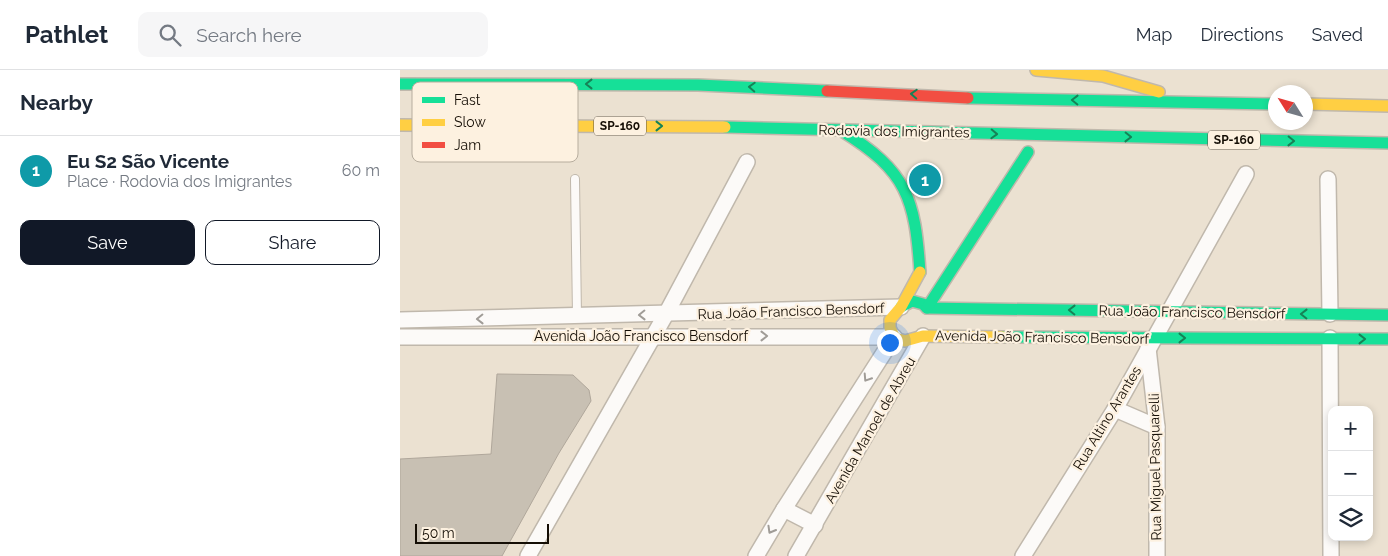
<!DOCTYPE html>
<html lang="en">
<head>
<meta charset="utf-8">
<style>
  body { margin:0; font-family:Raleway,sans-serif; background:#f6f6f7; color:#1f2937 }
  .controls { position:absolute; right:15px; bottom:15px; display:grid; overflow:hidden; border-radius:10px; box-shadow:0 2px 8px #0003 }
  .controls button { width:45px; height:45px; display:grid; place-items:center; padding:0; border:0; border-bottom:1px solid #e0e1e3; background:#fff; color:#1f2937; font:25px sans-serif }
  .compass { position:absolute; left:868px; top:15px; width:45px; height:45px; border-radius:50%; background:#fff; box-shadow:0 2px 8px #0003; rotate:307deg }
  .scale { position:absolute; left:15px; bottom:12px; width:134px; box-sizing:border-box; padding-left:5px; border:2px solid #150e05; border-top:0; font-size:14px; line-height:18px; white-space:nowrap; color:#150e05; -webkit-text-stroke:4px #fdf1e0; paint-order:stroke }
  .you { position:absolute; left:489px; top:272px; width:18px; height:18px; margin:-12px; border:4px solid #fff; border-radius:50%; background:#1a73e8; box-shadow:0 0 0 8px #1a73e833 }
  .badge { display:grid; place-items:center; width:32px; height:32px; border-radius:50%; background:#111827; color:#fff; font-size:16px; font-weight:700 }
  .pin { position:absolute; translate:-50% -50%; border:2px solid #fff; box-shadow:0 1px 5px #0006 }
  .list { margin:0; padding:0; list-style:none }
  h2 { display:flex; justify-content:space-between; align-items:center; height:65px; margin:0; padding:0 20px; font-size:21px }
  h2 small { font-size:16px; font-weight:400; color:#747a83 }
  .list li { display:grid; grid-template-columns:32px 1fr auto; gap:15px; align-items:center; box-sizing:border-box; height:70px; padding:0 20px; border-top:1px solid #e0e1e3 }
  .list b { display:block; font-size:19px; white-space:nowrap }
  .list p { margin:0; font-size:16px; white-space:nowrap; color:#747a83 }
  .list em { font-size:16px; font-style:normal; color:#747a83 }
  .actions { display:flex; gap:10px; padding:15px 20px }
  .actions a { flex:1; padding:11px 0; border:1px solid #111827; border-radius:10px; text-align:center; font-size:18px; color:#111827 }
  .actions .main { background:#111827; color:#fff }
  .icon { flex:none; width:28px; height:28px; fill:none; stroke:currentColor; stroke-width:2; stroke-linecap:round; stroke-linejoin:round }
  .map { position:relative; flex:none; width:988px; height:486px; overflow:hidden }
  header { display:flex; align-items:center; gap:30px; box-sizing:border-box; height:70px; padding:0 25px; background:#fff; border-bottom:1px solid #e0e1e3 }
  header strong { font-size:24px }
  nav { display:flex; gap:28px; margin-inline-start:auto; font-size:18px }
  .search { width:350px; height:45px; background:#f6f6f7; display:flex; align-items:center; gap:12px; box-sizing:border-box; padding:0 18px; border-radius:10px; color:#747a83; font-size:19px }
  main { display:flex }
  aside { flex:1; background:#fff }
  .map>svg:first-child { display:block }
  .building { fill:#c8c0b3; stroke:#b0a79b }
  .lines { fill:none; stroke-linecap:round; stroke-linejoin:round }
  .lane-casing { stroke:#c0b8ac; stroke-width:10 }
  .street-casing { stroke:#c0b8ac; stroke-width:18 }
  .fast-casing { stroke:#c0b8ac; stroke-width:14 }
  .slow-casing { stroke:#c0b8ac; stroke-width:14 }
  .jam-casing { stroke:#c0b8ac; stroke-width:14 }
  .lane { stroke:#fcfaf8; stroke-width:8 }
  .street { stroke:#fcfaf8; stroke-width:15 }
  .fast { stroke:#16e098; stroke-width:11 }
  .slow { stroke:#ffcf43; stroke-width:11 }
  .jam { stroke:#f24e42; stroke-width:11 }
  .oneway { stroke:#168256 }
  .oneway2 { stroke:#a09c97 }
  .labels { text-anchor:middle; dominant-baseline:central; stroke-width:4.5; stroke-linejoin:round; paint-order:stroke }
  .shield { fill:#fdf1e0; stroke:#5b5247; stroke-width:1 }
  .shield-label { font-size:12px; font-weight:bold; fill:#150e05 }
  .street-label { font-size:14px; fill:#150e05; stroke:#fdf1e0 }
  .key { fill:#fdf1e0; stroke:#b7ad9e; stroke-width:1 }
  .key-label { font-size:14px; fill:#150e05 }
</style>
</head>
<body>
<header>
<strong>Pathlet</strong>
<div class="search"><svg class="icon" aria-label="search" viewBox="0 0 24 24"><circle cx="10" cy="10" r="6"/><path d="M15 15l6 6"/></svg>Search here</div>
<nav><a>Map</a><a>Directions</a><a>Saved</a></nav>
</header>
<main>
<aside>
<h2>Nearby<small></small></h2>
<ul class="list">
<li><span class="badge" style="background:#0f9aa8">1</span><div><b>Eu S2 São Vicente</b><p>Place · Rodovia dos Imigrantes</p></div><em>60 m</em></li>
</ul>
<div class="actions"><a class="main">Save</a><a>Share</a></div>
</aside>
<div class="map">
<svg width="988" height="486" viewBox="0 0 988 486">
  <rect width="100%" height="100%" fill="#ebe1d1"/>
  <polygon class="building" points="97,304 173,305 189,320 191,331 159,383 102,486 0,486 0,389 91,384"/>
  <g class="lines">
    <defs>
      <polyline id="lane" points="175,109 177,246"/>
      <g id="street">
        <polyline points="928,109 930,244"/>
        <polyline points="0,250 501,237"/>
        <polyline points="0,267 494,267"/>
        <polyline points="930,268 931,486"/>
        <polyline points="748,278 757,357 757,486"/>
        <polyline points="715,339 757,357"/>
        <polyline points="384,439 415,455"/>
        <polyline points="128,486 266,244 347,92"/>
        <polyline points="356,486 384,439 494,267"/>
        <polyline points="396,486 523,266"/>
        <polyline points="623,486 715,339 846,104"/>
      </g>
      <g id="fast">
        <polyline points="0,14 298,15 427,21"/>
        <polyline points="568,28 876,34"/>
        <polyline points="325,57 988,73"/>
        <path d="M442,61C507,101 515,128 520,202"/>
        <polyline points="501,237 512,231 523,234 527,238 988,245"/>
        <polyline points="527,238 628,82"/>
        <polyline points="603,267 988,269"/>
      </g>
      <g id="slow">
        <polyline points="636,0 703,6 759,22"/>
        <polyline points="906,34 988,36"/>
        <polyline points="0,55 325,57"/>
        <polyline points="520,202 501,237 490,250 490,258 495,268 505,271 523,266 603,267"/>
      </g>
      <polyline id="jam" points="427,21 568,28"/>
    </defs>
    <use href="#lane" class="lane-casing"/>
    <use href="#street" class="street-casing"/>
    <use href="#fast" class="fast-casing"/>
    <use href="#slow" class="slow-casing"/>
    <use href="#jam" class="jam-casing"/>
    <use href="#lane" class="lane"/>
    <use href="#street" class="street"/>
    <use href="#fast" class="fast"/>
    <use href="#slow" class="slow"/>
    <use href="#jam" class="jam"/>
  </g>
  <defs><path id="oneway-chevron" d="M-2-3.5L2.5 0L-2 3.5" fill="none" stroke-width="1.6" stroke-linecap="round" stroke-linejoin="round" transform="scale(1.25)"/></defs>
  <g class="oneway">
    <use href="#oneway-chevron" transform="translate(189 14) rotate(-180)"/>
    <use href="#oneway-chevron" transform="translate(352 17) rotate(-177)"/>
    <use href="#oneway-chevron" transform="translate(514 24) rotate(-177)"/>
    <use href="#oneway-chevron" transform="translate(675 30) rotate(-179)"/>
    <use href="#oneway-chevron" transform="translate(259 56)"/>
    <use href="#oneway-chevron" transform="translate(594 64) rotate(2)"/>
    <use href="#oneway-chevron" transform="translate(728 67) rotate(1)"/>
    <use href="#oneway-chevron" transform="translate(891 71) rotate(1)"/>
    <use href="#oneway-chevron" transform="translate(672 240) rotate(-179)"/>
    <use href="#oneway-chevron" transform="translate(904 244) rotate(-179)"/>
    <use href="#oneway-chevron" transform="translate(782 268)"/>
    <use href="#oneway-chevron" transform="translate(962 269)"/>
  </g>
  <g class="oneway2">
    <use href="#oneway-chevron" transform="translate(242 245) rotate(179)"/>
    <use href="#oneway-chevron" transform="translate(80 249) rotate(179)"/>
    <use href="#oneway-chevron" transform="translate(364 266)"/>
    <use href="#oneway-chevron" transform="translate(467 308) rotate(123)"/>
    <use href="#oneway-chevron" transform="translate(371 460) rotate(120)"/>
  </g>
  <g class="labels">
    <g class="shield">
      <rect x="194" y="46.5" width="52" height="19" rx="4"/>
      <rect x="808" y="60.5" width="52" height="19" rx="4"/>
    </g>
    <g class="shield-label">
      <text x="220" y="56">SP-160</text>
      <text x="834" y="70">SP-160</text>
    </g>
    <g class="street-label">
      <text transform="translate(494 61) rotate(1)">Rodovia dos Imigrantes</text>
      <text transform="translate(391 241) rotate(-2)">Rua João Francisco Bensdorf</text>
      <text transform="translate(792 242) rotate(1)">Rua João Francisco Bensdorf</text>
      <text x="241" y="266">Avenida João Francisco Bensdorf</text>
      <text transform="translate(642 267) rotate(1)">Avenida João Francisco Bensdorf</text>
      <text transform="translate(707 348) rotate(-59)">Rua Altino Arantes</text>
      <text transform="translate(470 360) rotate(-60)">Avenida Manoel de Abreu</text>
      <text transform="translate(755 397) rotate(-91)">Rua Miguel Pasquarelli</text>
    </g>
  </g>
  <rect x="12" y="12" width="166" height="80" rx="8" class="key"/>
  <rect x="22" y="27" width="23" height="6" fill="#16e098"/>
  <rect x="22" y="49" width="23" height="7" fill="#ffcf43"/>
  <rect x="22" y="72" width="23" height="6" fill="#f24e42"/>
  <g class="key-label">
    <text x="54" y="35">Fast</text>
    <text x="54" y="57">Slow</text>
    <text x="54" y="80">Jam</text>
  </g>
</svg>
<div class="controls">
<button>+</button>
<button>−</button>
<button><svg class="icon" aria-label="layers" viewBox="0 0 24 24"><path d="M12 4l9 5-9 5-9-5zM3 14l9 5 9-5"/></svg></button>
</div>
<svg class="compass" viewBox="-18 -18 36 36"><path d="M0-13l5 13h-10z" fill="#e53935"/><path d="M0 13l5-13h-10z" fill="#747a83"/></svg>
<div class="scale">50 m</div>
<div class="you"></div>
<div class="pin badge" style="left:525px;top:110px;background:#0f9aa8">1</div>
</div>
</main>
</body>
</html>
